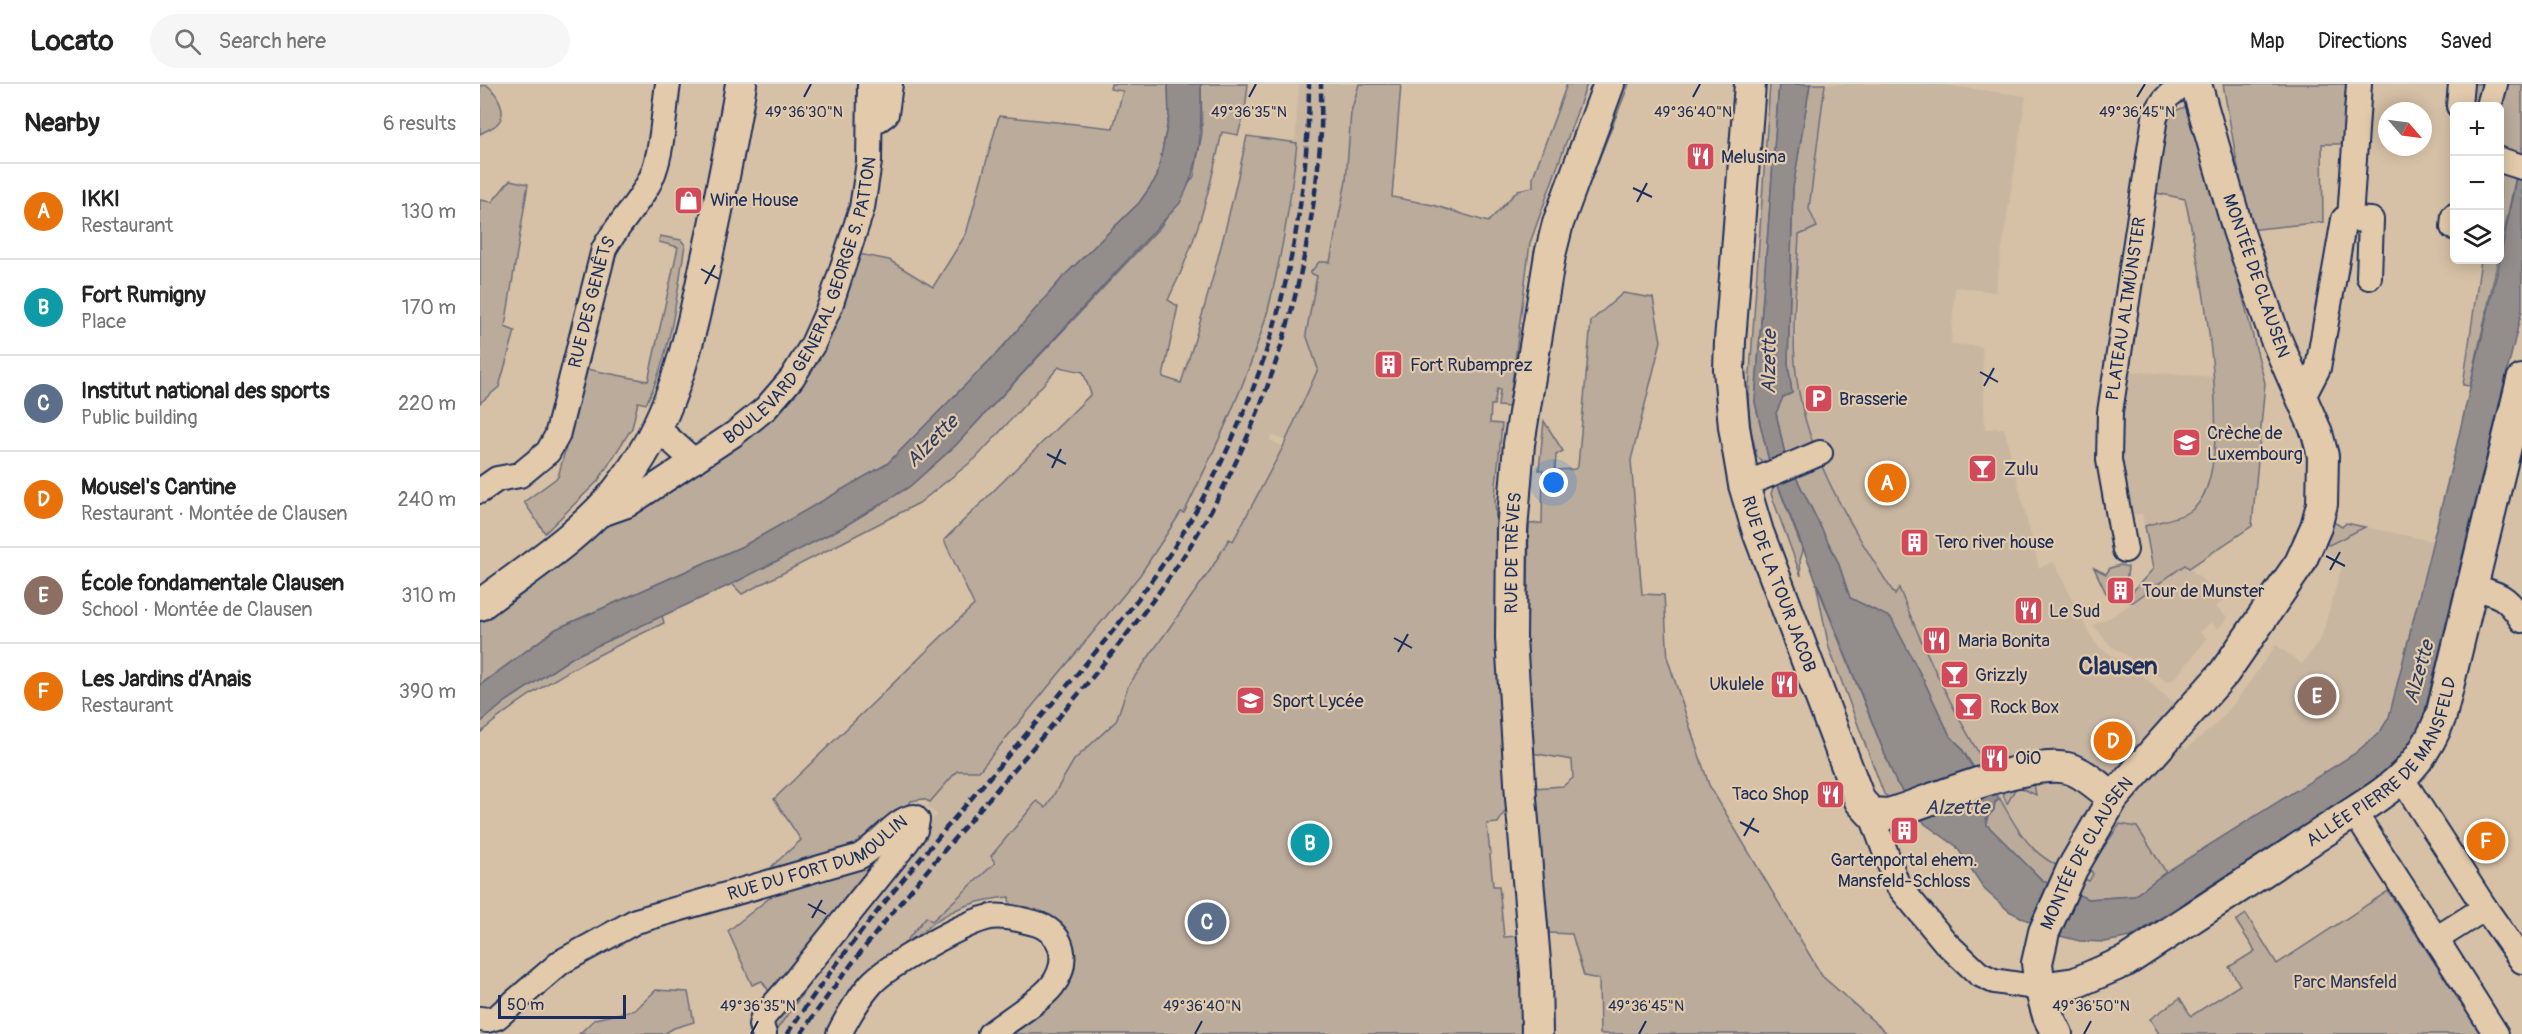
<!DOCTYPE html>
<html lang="en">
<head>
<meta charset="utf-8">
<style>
  body { margin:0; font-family:Pangolin,sans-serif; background:#f6f6f6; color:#222 }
  .controls { position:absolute; right:18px; top:18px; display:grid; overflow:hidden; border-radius:9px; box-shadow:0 3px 15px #0003 }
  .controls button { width:54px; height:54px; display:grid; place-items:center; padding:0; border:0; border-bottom:2px solid #e0e0e0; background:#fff; color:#222; font:30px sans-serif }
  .compass { position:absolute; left:1898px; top:18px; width:54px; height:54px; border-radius:50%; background:#fff; box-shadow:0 3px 15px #0003; rotate:118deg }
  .scale { position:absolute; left:18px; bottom:15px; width:128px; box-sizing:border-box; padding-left:6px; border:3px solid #1b2f5e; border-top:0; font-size:16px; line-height:21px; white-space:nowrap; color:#1b2f5e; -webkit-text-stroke:4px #e2caaa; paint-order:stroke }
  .you { position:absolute; left:1074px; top:399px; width:21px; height:21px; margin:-15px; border:4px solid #fff; border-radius:50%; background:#1a73e8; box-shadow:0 0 0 9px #1a73e833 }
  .badge { display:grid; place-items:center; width:39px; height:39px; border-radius:50%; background:#db2777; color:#fff; font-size:20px; font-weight:700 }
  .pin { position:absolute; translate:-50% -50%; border:3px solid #fff; box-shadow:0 2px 6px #0006 }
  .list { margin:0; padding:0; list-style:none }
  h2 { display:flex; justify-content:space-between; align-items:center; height:78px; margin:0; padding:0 24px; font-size:26px }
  h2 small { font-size:20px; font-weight:400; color:#767676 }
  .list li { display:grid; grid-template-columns:39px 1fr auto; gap:18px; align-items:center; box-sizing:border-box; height:96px; padding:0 24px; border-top:2px solid #e0e0e0 }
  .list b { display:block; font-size:22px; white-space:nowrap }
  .list p { margin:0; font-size:20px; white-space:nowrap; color:#767676 }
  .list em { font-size:20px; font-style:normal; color:#767676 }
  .icon { flex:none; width:33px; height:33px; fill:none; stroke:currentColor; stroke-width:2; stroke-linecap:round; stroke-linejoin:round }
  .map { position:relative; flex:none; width:2042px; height:950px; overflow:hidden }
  header { display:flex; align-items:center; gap:36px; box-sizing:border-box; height:84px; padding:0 30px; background:#fff; border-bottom:2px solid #e0e0e0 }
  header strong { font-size:28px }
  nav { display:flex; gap:33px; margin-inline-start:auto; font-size:21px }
  .search { width:420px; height:54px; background:#f6f6f6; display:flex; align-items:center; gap:15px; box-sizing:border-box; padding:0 21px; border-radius:33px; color:#767676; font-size:22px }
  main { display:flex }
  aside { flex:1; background:#fff }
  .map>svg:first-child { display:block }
  .built { fill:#c8b6a1 }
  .green { fill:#baab9b; stroke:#6a6d7c; stroke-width:1.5 }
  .water { fill:#938d8c; stroke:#63677a; stroke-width:1.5 }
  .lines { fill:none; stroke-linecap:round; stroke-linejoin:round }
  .minor-casing { stroke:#1b2f5e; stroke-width:28 }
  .major-casing { stroke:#1b2f5e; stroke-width:34 }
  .minor { stroke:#e2caaa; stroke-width:24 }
  .major { stroke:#e2caaa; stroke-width:30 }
  .rail { stroke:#1b2f5e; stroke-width:4.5; stroke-dasharray:9 4.5; stroke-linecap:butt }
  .ticks { fill:none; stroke:#1b2f5e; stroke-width:2 }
  .labels { text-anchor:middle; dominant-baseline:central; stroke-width:4.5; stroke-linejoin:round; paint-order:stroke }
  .poi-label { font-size:18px; fill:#1b2f5e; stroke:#e2caaa; text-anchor:start }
  .street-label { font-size:18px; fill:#1b2f5e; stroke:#e2caaa }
  .park-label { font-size:18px; fill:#2b3b64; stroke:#e2caaa }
  .water-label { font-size:20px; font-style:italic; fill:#2d3d65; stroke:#e2caaa }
  .district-label { font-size:24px; font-weight:bold; fill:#1b2f5e; stroke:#e2caaa }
  .ticks-label { font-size:15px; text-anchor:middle; fill:#1b2f5e; stroke:#e2caaa; stroke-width:4.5; stroke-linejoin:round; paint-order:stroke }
</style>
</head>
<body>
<header>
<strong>Locato</strong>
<div class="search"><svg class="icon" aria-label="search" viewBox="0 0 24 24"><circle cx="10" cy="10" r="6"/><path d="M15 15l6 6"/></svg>Search here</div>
<nav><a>Map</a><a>Directions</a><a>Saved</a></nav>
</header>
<main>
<aside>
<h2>Nearby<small>6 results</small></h2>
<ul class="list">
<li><span class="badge" style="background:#e8710a">A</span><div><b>IKKI</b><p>Restaurant</p></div><em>130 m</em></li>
<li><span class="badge" style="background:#0f9aa8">B</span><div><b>Fort Rumigny</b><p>Place</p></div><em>170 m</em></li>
<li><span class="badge" style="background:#5c6f8a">C</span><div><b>Institut national des sports</b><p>Public building</p></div><em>220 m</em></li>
<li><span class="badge" style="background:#e8710a">D</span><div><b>Mousel's Cantine</b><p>Restaurant · Montée de Clausen</p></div><em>240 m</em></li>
<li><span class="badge" style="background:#8d6e63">E</span><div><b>École fondamentale Clausen</b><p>School · Montée de Clausen</p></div><em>310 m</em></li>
<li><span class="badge" style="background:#e8710a">F</span><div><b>Les Jardins d’Anais</b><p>Restaurant</p></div><em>390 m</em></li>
</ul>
</aside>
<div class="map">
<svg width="2042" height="950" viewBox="0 0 2042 950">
  <rect width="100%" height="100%" fill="#d6c1a6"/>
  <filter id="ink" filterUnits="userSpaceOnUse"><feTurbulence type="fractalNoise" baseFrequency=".0167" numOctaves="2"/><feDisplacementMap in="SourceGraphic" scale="12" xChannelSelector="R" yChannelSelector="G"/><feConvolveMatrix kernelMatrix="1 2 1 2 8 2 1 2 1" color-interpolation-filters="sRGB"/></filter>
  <g filter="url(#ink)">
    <g class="built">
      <polygon points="819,0 879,0 871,28 866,97 850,178 830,189 837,192 826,250 838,285 805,357 792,351 790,356 803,363 753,457 749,455 731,485 648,602 636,637 594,676 565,724 558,717 516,778 451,837 446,833 351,950 293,950 334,886 457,731 447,722 477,687 499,687 660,491 701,428 704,429 787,226 803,159 812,103"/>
      <polygon points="1345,0 1456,0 1546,12 1515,208 1475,203 1471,260 1502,263 1505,345 1524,344 1559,484 1574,478 1608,547 1619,563 1657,587 1699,624 1699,656 1706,665 1734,642 1753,621 1796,561 1822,580 1841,554 1863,479 1841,464 1844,459 1849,461 1885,443 1952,457 1909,633 1900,648 1874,670 1686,788 1657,743 1613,790 1609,797 1564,775 1549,761 1538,747 1515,707 1507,683 1484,645 1436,546 1419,505 1415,512 1361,424 1343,388 1330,354 1320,316 1315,277 1319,151 1337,143 1329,125"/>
      <polygon points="1647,287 1735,293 1733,388 1725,409 1712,426 1665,442 1662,430 1652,431 1648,428 1640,378"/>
      <polygon points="1706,481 1744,515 1736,523 1748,534 1738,545 1731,538 1720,548 1727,555 1695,594 1687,598 1630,561 1613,541 1633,532"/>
    </g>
    <g class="green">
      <polygon points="631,0 688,0 689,32 677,93 659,119 584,192 520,266 407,380 265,461 76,545 0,601 0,537 95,468 147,421 286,324 369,168 409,176 453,203 486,150 519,32 633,44 643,7 630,5"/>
      <path d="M721,0H768L765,26L758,51L742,48C729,109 716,160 688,216L698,222L683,293L701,299C728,217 749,136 767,52L817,59C811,115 802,171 788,226C768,297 736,363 704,429L701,428L660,491L499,687H477L450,718L443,715L431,717L413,744L424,736L323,909L295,948L292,936L296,918L282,897L272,901L248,847L298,807L300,794L292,782L321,756L294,715L494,521L464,456L611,310L603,288L579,283L496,374L439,419L262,510L252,500L363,443L429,403L475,362L681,142L714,92L722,49Z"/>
      <path d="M879,0H921L912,113L953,121L1008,138L1038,106L1053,103V93L1087,0H1107L1050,159L1029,323L1018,322L1020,306L1017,305L1014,321H1011L1010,339L1022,340L1015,412L1027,724L1018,739L1007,740L1013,802H1019L1024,853L1038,852L1046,950H528L593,869L530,822L529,813C503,815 475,823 453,839C438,851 427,866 410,877L446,833L452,837L515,779L511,772L557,717L566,724L594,676L636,637L648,602L731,485L749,455L753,457L803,363L838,285L826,250L837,192L830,189L839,178H850L866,97L871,28Z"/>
      <polygon points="1139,0 1149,0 1088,153"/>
      <polygon points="1290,0 1299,0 1275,318 1290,381 1323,467 1320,476 1321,492 1291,410 1294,401 1285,379 1277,373 1271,347 1268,318"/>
      <path d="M1330,0H1345L1329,125L1337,143L1319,151C1317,193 1312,237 1315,279C1322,367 1369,438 1415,511L1419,504C1444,566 1472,626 1507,683L1496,687L1480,662L1470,652L1444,597L1411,534L1370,514L1358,478L1305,371L1296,329L1303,313L1312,309L1308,279L1313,104Z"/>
      <polygon points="1743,0 1879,0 1867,60 1842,60 1843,138 1769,146"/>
      <polygon points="1981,0 2042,0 2042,63 2020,168 2020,22 1979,22"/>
      <path d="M7,1C17,9 29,29 17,40C13,44 5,47 0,50V2Z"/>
      <path d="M1713,20L1785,299L1772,442L1709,484L1705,481L1653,518L1644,517L1673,485L1665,442C1676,438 1703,433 1712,426C1762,387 1718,172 1705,115L1676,109L1689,29Z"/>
      <polygon points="30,96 48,100 25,243 35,247 19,303 0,319 0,116 12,118"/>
      <path d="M180,152L201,156L205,161C196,216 191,270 166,320L158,318L152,344L118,397L65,449L44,418L78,393L107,285L168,297L198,163L179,158Z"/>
      <polygon points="2001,176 2018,176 1990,302 1983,301"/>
      <polygon points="1143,209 1173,214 1181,257 1151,376 1162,510 1184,511 1188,576 1229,701 1342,892 1408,950 1120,950 1119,895 1104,892 1092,850 1069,849 1054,704 1083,702 1093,694 1092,676 1052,669 1047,555 1049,440 1062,439 1063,386 1059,386 1064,337 1083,367 1076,371 1075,386 1095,385 1098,382 1111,237"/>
      <polygon points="1852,437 1862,443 1866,439 1885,443 1849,461 1844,459"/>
      <polygon points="1640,481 1648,483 1646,500 1635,500 1631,510 1626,509 1614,484 1626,490 1630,484"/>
      <polygon points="1336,499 1416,698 1426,712 1412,716 1404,710 1349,564"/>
      <path d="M182,531L184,539C118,570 55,601 0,649V639L25,618L93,573Z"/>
      <polygon points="1554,700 1556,711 1537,702 1527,720 1520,703"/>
      <path d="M1520,715C1548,765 1556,774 1609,797L1613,790L1609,784L1640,740L1657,743L1686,788L1654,812L1608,815L1562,796L1507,741C1506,732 1512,719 1520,715Z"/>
      <polygon points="1908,807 2001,950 1679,950 1670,935 1700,914 1711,932 1760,901 1749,883 1775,867 1756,837 1766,830 1797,880"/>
      <polygon points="176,906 208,908 214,938 194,944 184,950 99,950 115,935 155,926"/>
    </g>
    <g class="water">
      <path d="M688,0H721C721,49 723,74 700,119L475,362L429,403L363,443L252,500L93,573L25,618L0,639V601L76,545L265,461L407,380L520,266L584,192L659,119L677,93L689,32Z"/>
      <polygon points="1299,0 1330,0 1313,104 1308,279 1312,309 1303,313 1296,329 1305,371 1358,478 1370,514 1411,534 1444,597 1470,652 1480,662 1491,681 1520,715 1515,718 1514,726 1506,735 1507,741 1562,796 1608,815 1654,812 1686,788 1874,670 1900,648 1909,633 1974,372 2020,176 2042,63 2042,226 1938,655 1915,683 1651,853 1625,858 1600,857 1576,851 1529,827 1505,806 1476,762 1445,740 1416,698 1290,381 1275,318"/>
    </g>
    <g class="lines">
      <defs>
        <g id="minor">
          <polyline points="1979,22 1981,0"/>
          <polyline points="2009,22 2015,0"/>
          <polyline points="391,35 399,35 406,30 410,0"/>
          <polyline points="2020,76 2042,83"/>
          <polyline points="1870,135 1891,136 1889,193"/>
          <polyline points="1973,143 1974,132"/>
          <polyline points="1823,313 1838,284 1864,135 1870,135 1879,0"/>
          <polyline points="178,345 214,377"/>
          <polyline points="1264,401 1340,369"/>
          <path id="s1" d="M0,407L17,395L40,391L68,368L77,352L124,165C136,143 153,126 166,104C183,78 183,31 188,0"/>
          <path id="s2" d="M113,433L147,421L254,350L286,324L312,294L333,260L350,222L382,124L389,78L390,0"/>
          <path id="s3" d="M1645,466L1629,376L1630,328L1675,33C1683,14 1691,7 1710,0"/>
          <path d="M1992,503C2019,510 2027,512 2042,536"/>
          <polyline points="1874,728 1956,855 2005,824 1922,695"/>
          <polyline points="1391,729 1417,800 1466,859 1499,890 1514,897 1560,904"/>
          <polyline points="2005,824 2042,877"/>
          <polyline points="1956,855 2016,950"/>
          <path id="s4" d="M0,935L7,936L17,933L81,878L156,837L378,773C396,765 416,734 434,733L437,736L435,746L426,759L315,897L283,933L281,941L284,950"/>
          <path d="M359,950C368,932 378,915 391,900C408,881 487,837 511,833C521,831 532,834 542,836C549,838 558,839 564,843C587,856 587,883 572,902C560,917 527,937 510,950"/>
        </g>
        <g id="major">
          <path id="s5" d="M1270,0L1250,257L1249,285L1254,343L1264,401L1278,448L1380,717L1391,729L1409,730C1450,717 1547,675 1587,684C1604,688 1620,704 1633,714"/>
          <path d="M0,521C46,486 99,453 136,408C192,339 208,263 226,178C239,119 251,60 261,0"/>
          <path id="s6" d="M1560,904L1595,899L1646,877L1897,713C1929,691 1947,668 1961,632L2042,296"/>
          <path id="s7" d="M1057,950L1056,889L1041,714L1031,554L1032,446L1039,360L1070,171L1078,139L1129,0"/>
          <path id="s8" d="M1577,950L1568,932L1560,904L1557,879L1564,848L1592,785L1633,714L1744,589L1820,479L1836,443L1842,420L1843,372L1837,349L1795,253L1758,146L1716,0"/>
        </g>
      </defs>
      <use href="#minor" class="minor-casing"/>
      <use href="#major" class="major-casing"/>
      <use href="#minor" class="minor"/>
      <use href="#major" class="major"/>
      <g class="rail">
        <path d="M307,950C387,830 484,725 576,615C618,565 661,516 696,460C783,321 828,164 829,0"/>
        <path d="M321,950C427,794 564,663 676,512C772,382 827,221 840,61C842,41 841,20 841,0"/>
      </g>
    </g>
  </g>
  <path class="ticks" d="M324,13L331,0M769,13L776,0M1213,13L1220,0M1657,13L1665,0M1153,104L1172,113M1157,118L1167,99M221,185L239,195M225,200L235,181M1500,288L1518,298M1504,302L1514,284M567,370L586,380M572,384L581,365M1846,472L1865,482M1850,486L1860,468M914,554L932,564M918,568L928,550M1260,738L1279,748M1264,752L1274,734M328,820L346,830M332,834L342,816M271,950L278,937M715,950L722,937M1159,950L1166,937M1604,950L1611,937"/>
  <defs>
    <symbol id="restaurant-square" viewBox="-11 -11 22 22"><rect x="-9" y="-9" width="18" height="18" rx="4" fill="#d1495b" stroke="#e2caaa"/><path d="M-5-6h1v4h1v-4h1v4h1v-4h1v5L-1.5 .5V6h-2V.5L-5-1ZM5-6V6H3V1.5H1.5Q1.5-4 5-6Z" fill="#fff"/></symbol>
    <symbol id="shop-square" viewBox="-11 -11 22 22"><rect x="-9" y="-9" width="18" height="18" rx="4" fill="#d1495b" stroke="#e2caaa"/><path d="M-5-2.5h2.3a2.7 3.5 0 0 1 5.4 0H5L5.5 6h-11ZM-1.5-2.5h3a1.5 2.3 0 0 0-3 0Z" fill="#fff"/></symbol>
    <symbol id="building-square" viewBox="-11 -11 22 22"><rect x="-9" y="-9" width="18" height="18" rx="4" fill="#d1495b" stroke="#e2caaa"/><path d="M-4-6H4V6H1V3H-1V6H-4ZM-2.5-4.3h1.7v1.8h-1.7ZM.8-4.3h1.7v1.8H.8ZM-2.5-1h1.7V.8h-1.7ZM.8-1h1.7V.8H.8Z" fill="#fff"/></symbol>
    <symbol id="parking-square" viewBox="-11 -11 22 22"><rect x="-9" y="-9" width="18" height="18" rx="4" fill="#d1495b" stroke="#e2caaa"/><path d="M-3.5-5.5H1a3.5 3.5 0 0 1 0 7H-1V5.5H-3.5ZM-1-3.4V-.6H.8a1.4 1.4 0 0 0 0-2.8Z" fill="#fff"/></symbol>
    <symbol id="school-square" viewBox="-11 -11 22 22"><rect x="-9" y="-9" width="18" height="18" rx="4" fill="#d1495b" stroke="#e2caaa"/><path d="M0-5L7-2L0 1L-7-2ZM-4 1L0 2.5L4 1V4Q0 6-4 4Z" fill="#fff"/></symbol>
    <symbol id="bar-square" viewBox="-11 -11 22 22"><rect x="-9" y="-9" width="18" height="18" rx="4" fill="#d1495b" stroke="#e2caaa"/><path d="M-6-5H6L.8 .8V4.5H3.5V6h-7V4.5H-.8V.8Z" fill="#fff"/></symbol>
  </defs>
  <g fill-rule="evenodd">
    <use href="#restaurant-square" x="1204" y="56" width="33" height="33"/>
    <use href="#shop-square" x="192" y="100" width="33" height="33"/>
    <use href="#building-square" x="892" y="264" width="33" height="33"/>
    <use href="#parking-square" x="1322" y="298" width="33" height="33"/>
    <use href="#school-square" x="1690" y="342" width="33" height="33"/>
    <use href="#bar-square" x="1486" y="368" width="33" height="33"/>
    <use href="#building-square" x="1418" y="442" width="33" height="33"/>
    <use href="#building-square" x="1624" y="490" width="33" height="33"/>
    <use href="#restaurant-square" x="1532" y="510" width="33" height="33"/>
    <use href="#restaurant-square" x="1440" y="540" width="33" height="33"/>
    <use href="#bar-square" x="1458" y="574" width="33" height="33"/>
    <use href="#restaurant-square" x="1288" y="584" width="33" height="33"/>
    <use href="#school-square" x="754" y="600" width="33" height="33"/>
    <use href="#bar-square" x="1472" y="606" width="33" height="33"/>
    <use href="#restaurant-square" x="1498" y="658" width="33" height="33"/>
    <use href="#restaurant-square" x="1334" y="694" width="33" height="33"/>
    <use href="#building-square" x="1408" y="730" width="33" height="33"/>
  </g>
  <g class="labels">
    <g class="poi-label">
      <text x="1241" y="73">Melusina</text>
      <text x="230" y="116">Wine House</text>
      <text x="930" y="281">Fort Rubamprez</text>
      <text x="1359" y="315">Brasserie</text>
      <text x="1727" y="349">Crèche de<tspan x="1727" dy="21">Luxembourg</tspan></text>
      <text x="1524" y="385">Zulu</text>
      <text x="1455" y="458">Tero river house</text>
      <text x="1662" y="507">Tour de Munster</text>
      <text x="1569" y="527">Le Sud</text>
      <text x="1478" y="557">Maria Bonita</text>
      <text x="1495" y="591">Grizzly</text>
      <text x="1284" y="600" text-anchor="end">Ukulele</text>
      <text x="792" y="617">Sport Lycée</text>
      <text x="1510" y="623">Rock Box</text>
      <text x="1535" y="674">OiO</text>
      <text x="1329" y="710" text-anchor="end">Taco Shop</text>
      <text x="1424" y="776" text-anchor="middle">Gartenportal ehem.<tspan x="1424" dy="21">Mansfeld-Schloss</tspan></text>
    </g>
    <g class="street-label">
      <text transform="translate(1776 192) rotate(71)">MONTÉE DE CLAUSEN</text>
      <text stroke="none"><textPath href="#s2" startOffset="318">BOULEVARD GENERAL GEORGE S. PATTON</textPath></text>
      <text stroke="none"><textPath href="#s1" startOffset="237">RUE DES GENÊTS</textPath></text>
      <text stroke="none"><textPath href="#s3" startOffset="244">PLATEAU ALTMÜNSTER</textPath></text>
      <text stroke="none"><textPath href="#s7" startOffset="482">RUE DE TRÈVES</textPath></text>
      <text stroke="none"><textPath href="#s5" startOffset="508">RUE DE LA TOUR JACOB</textPath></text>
      <text stroke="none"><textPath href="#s6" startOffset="422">ALLÉE PIERRE DE MANSFELD</textPath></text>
      <text stroke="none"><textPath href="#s8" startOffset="196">MONTÉE DE CLAUSEN</textPath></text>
      <text stroke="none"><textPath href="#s4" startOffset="381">RUE DU FORT DUMOULIN</textPath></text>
    </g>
    <g class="park-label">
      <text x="1865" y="898">Parc Mansfeld</text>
    </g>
    <g class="water-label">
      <text transform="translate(1289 278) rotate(-89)">Alzette</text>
      <text transform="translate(452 357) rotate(-45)">Alzette</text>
      <text transform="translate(1939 588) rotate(-74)">Alzette</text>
      <text x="1477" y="723">Alzette</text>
    </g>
    <g class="district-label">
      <text x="1638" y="582">Clausen</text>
    </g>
  </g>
  <g class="ticks-label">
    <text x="324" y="33">49°36'30"N</text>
    <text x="769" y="33">49°36'35"N</text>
    <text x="1213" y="33">49°36'40"N</text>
    <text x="1657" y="33">49°36'45"N</text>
    <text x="278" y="927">49°36'35"N</text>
    <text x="722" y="927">49°36'40"N</text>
    <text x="1166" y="927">49°36'45"N</text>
    <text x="1611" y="927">49°36'50"N</text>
  </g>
</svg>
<div class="controls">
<button>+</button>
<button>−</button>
<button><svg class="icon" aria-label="layers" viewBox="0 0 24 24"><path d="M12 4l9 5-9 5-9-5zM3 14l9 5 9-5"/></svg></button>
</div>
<svg class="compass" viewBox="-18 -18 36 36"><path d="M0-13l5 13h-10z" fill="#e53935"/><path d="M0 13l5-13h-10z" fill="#767676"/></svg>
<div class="scale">50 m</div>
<div class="you"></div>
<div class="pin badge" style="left:1407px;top:399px;background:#e8710a">A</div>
<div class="pin badge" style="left:830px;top:759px;background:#0f9aa8">B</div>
<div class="pin badge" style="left:727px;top:838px;background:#5c6f8a">C</div>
<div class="pin badge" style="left:1633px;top:657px;background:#e8710a">D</div>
<div class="pin badge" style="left:1837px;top:612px;background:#8d6e63">E</div>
<div class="pin badge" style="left:2006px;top:757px;background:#e8710a">F</div>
</div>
</main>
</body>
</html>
